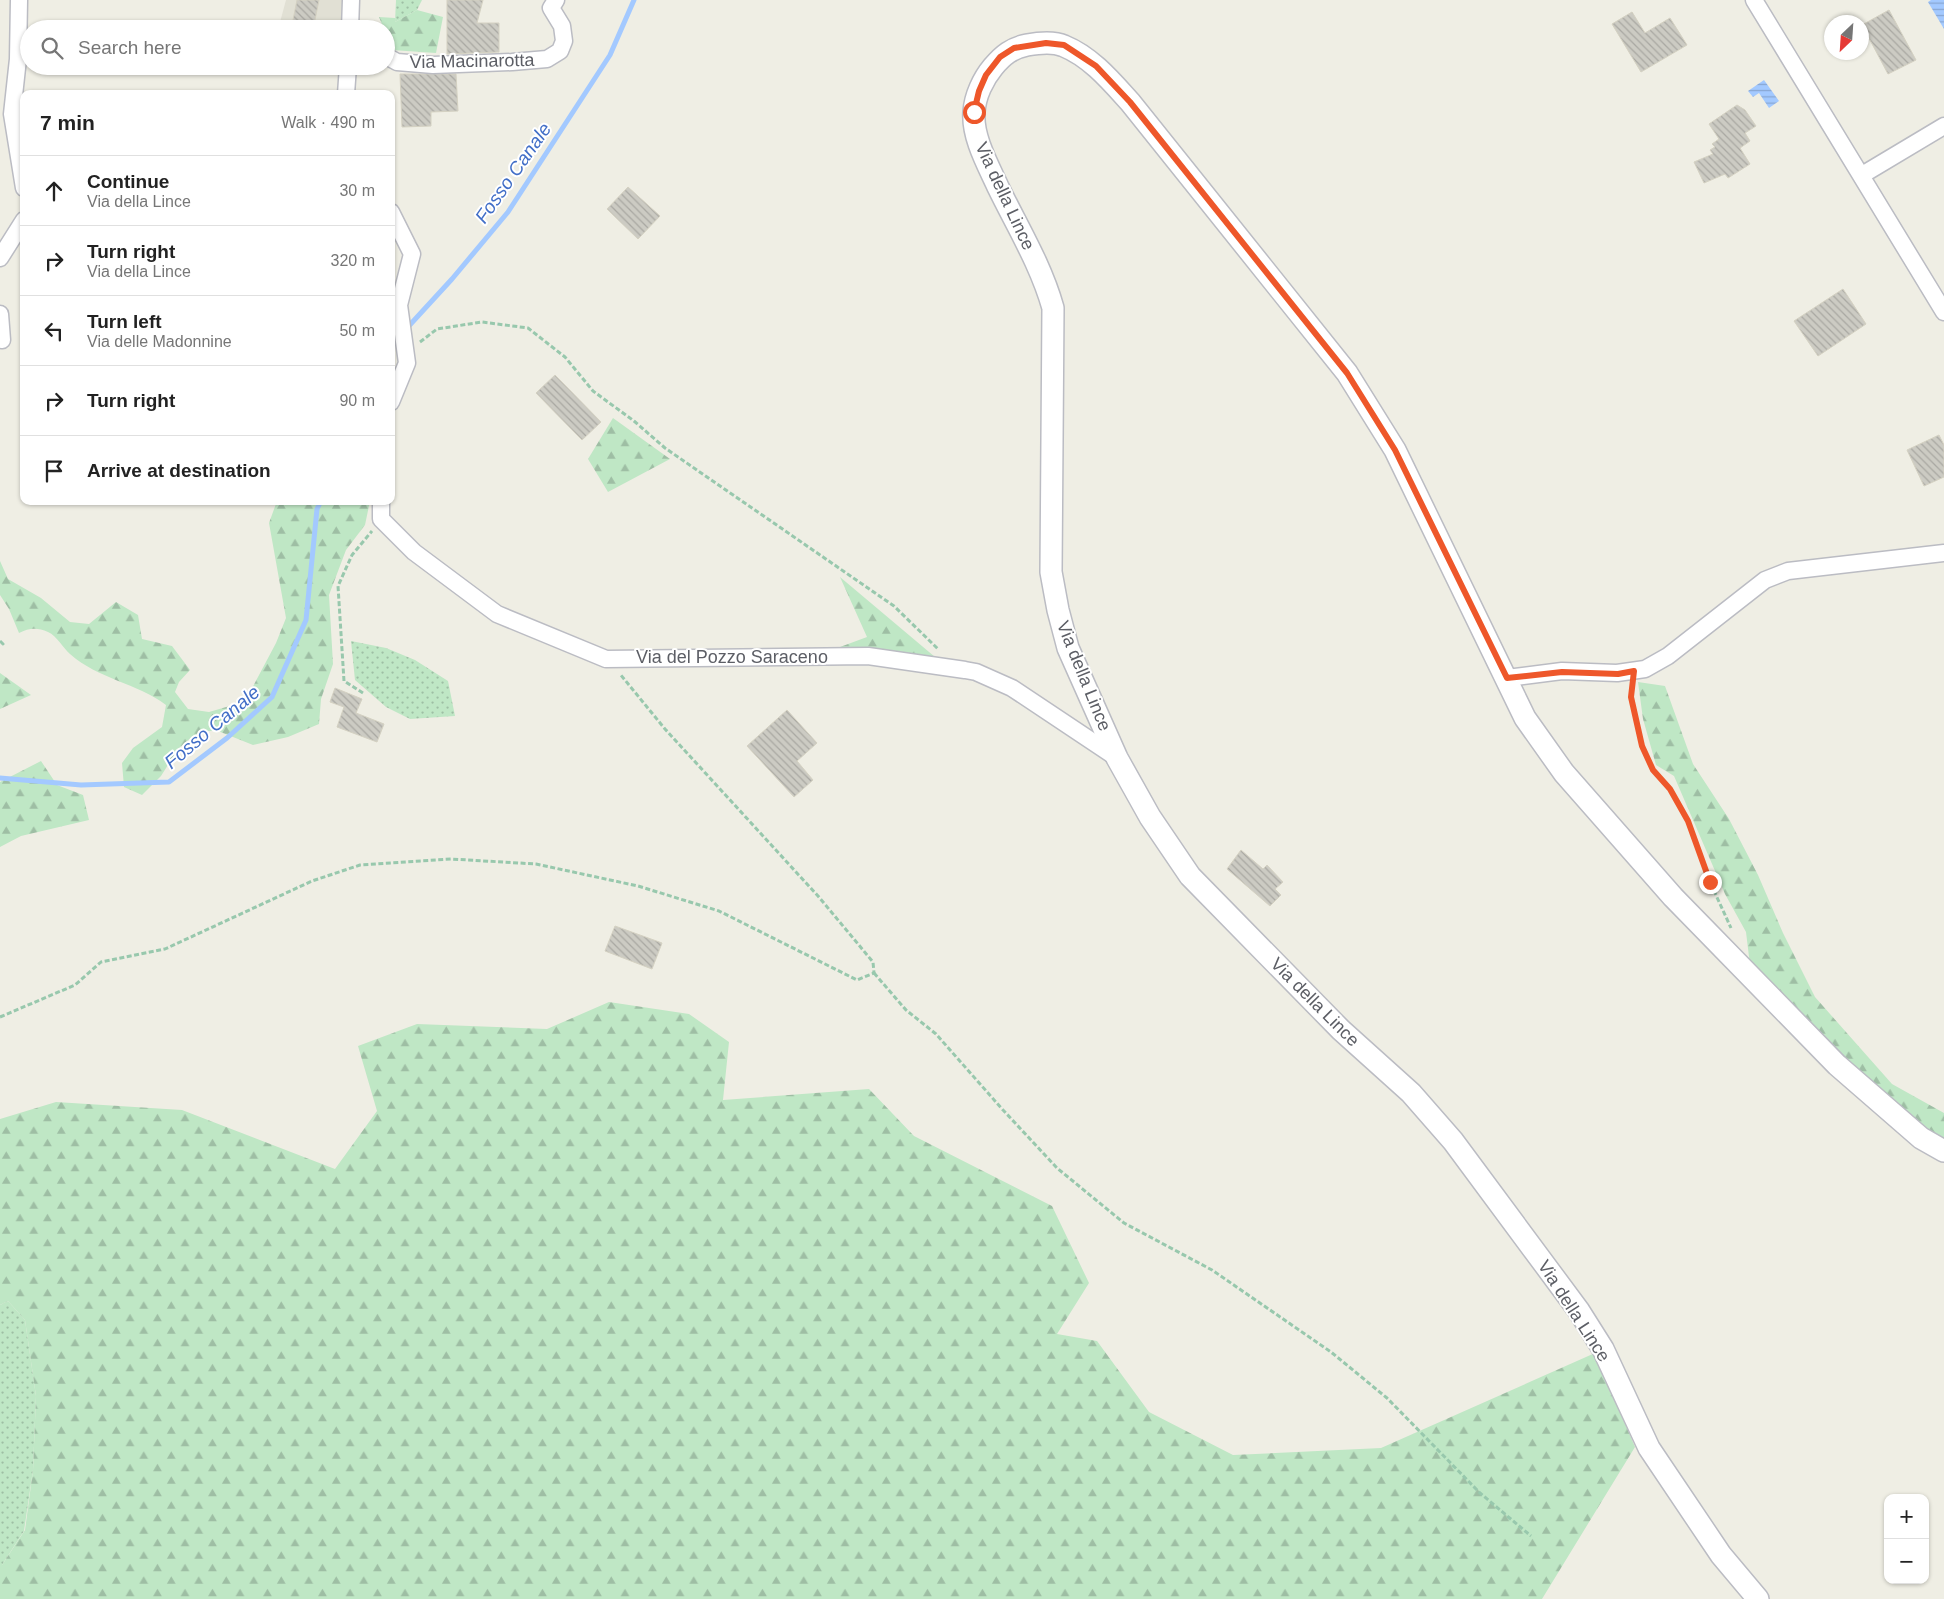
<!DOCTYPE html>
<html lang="en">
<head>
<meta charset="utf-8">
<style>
  body { margin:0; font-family:Arial,sans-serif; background:#f2f2f2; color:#222 }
  .controls { position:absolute; right:15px; bottom:15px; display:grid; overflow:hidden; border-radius:10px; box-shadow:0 1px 4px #0004 }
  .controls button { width:45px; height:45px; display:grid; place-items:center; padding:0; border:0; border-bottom:1px solid #e0e0e0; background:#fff; color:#222; font:25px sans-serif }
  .compass { position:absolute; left:1824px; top:15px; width:45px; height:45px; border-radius:50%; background:#fff; box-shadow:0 1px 4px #0004; rotate:205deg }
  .stop { position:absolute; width:15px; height:15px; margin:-11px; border:4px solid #ee572a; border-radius:50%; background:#fff }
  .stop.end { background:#ee572a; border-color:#fff; box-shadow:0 1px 5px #0008 }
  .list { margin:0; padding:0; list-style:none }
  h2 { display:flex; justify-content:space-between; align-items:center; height:65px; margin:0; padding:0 20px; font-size:21px }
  h2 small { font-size:16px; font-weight:400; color:#767676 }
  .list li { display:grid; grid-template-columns:32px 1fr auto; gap:15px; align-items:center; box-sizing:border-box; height:70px; padding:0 20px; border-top:1px solid #e0e0e0 }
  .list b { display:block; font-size:19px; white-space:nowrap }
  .list p { margin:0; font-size:16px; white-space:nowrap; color:#767676 }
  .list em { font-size:16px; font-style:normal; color:#767676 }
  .icon { flex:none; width:28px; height:28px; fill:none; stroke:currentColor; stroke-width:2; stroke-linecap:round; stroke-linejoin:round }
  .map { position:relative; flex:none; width:1944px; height:1599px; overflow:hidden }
  .search { position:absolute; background:#fff; box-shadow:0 1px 4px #0004; left:20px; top:20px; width:375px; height:55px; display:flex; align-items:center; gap:12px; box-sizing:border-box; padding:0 18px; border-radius:28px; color:#767676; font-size:19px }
  .panel { position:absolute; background:#fff; box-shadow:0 1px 4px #0004; left:20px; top:90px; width:375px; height:415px; border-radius:10px }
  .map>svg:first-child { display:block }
  .education { fill:#e1e0d4 }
  .grass { fill:url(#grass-dots) }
  .forest { fill:url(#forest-firs) }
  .water { fill:url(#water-rules) }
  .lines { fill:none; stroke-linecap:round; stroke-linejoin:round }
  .stream { stroke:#a3c9ff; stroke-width:5 }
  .building { fill:url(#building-back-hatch); stroke:#d4d1c2 }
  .minor-casing { stroke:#bbbcc3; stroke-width:19 }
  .tertiary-casing { stroke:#bbbcc3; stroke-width:24 }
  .path { stroke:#98c8ad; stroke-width:3; stroke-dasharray:5 2.5; stroke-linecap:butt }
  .minor { stroke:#fff; stroke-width:16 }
  .tertiary { stroke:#fff; stroke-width:21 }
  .route { stroke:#ee572a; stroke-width:6 }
  .labels { text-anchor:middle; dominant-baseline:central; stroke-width:4; stroke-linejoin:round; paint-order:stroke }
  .street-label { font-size:18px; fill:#5c5e65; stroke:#fff }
  .water-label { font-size:19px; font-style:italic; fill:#416ec7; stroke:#fff }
</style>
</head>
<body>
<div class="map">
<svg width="1944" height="1599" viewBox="0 0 1944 1599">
  <defs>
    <pattern id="grass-dots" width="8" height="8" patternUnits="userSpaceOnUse" patternTransform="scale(1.25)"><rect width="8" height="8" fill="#bfe7c5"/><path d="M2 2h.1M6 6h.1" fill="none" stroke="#9ebea4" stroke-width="1.8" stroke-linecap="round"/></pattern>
    <pattern id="forest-firs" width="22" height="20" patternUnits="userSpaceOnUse" patternTransform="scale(1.25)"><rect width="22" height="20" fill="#bfe7c5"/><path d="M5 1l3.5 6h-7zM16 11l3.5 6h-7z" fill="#9ebea4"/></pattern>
    <pattern id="water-rules" width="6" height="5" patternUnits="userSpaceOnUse" patternTransform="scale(1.25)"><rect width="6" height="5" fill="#a3c9ff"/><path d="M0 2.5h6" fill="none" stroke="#88a6d2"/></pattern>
    <pattern id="building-back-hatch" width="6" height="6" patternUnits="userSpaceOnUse" patternTransform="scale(1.25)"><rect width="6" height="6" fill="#cccbc3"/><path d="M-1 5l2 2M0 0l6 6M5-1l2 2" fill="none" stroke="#a9a8a2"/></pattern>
  </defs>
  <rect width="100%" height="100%" fill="#efeee4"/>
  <polygon class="education" points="286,0 345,0 344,29 290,29 279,26"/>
  <g class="grass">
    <polygon points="396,0 422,0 417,10 395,22"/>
    <polygon points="351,641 386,648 415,660 448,681 455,716 410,719 386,707 355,680"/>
    <polygon points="8,1301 25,1320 36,1396 33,1470 24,1531 2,1565 0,1565 0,1305"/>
  </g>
  <g class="forest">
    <polygon points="417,10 443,17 436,53 392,50 386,35 386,29 384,29 379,17 395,18 395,22"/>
    <polygon points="613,418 670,459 608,492 588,459"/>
    <path d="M277,501H370L365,525L346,550L329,595L333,664L321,699L319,724L288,737L253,745L218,731H208L194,735L178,749L161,776L142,795L124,787L122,763L133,748L162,727L166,705C137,683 98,679 70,654C63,648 57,636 48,632C37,627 29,628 19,633L9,609L0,595V561L8,579L41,598L70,622L89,624L116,602L138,615L142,639L172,646L190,670L179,682L175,692L188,709L209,712L240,703L249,694L276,643L286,618L269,523Z"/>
    <polygon points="840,577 935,657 840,647 867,637"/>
    <polygon points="0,673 31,695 0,709"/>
    <polygon points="1638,682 1665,686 1693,764 1729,819 1758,875 1783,933 1815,997 1892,1084 1944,1113 1944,1141 1929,1134 1867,1083 1750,965 1746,932 1725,894 1674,776 1656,765 1643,719"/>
    <polygon points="41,761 57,785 83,795 89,820 21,836 0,847 0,782"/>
    <polygon points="609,1002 689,1014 729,1042 723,1100 869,1089 914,1136 1052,1206 1089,1283 1057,1334 1097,1341 1149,1412 1233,1455 1381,1448 1595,1353 1635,1447 1542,1599 0,1599 0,1565 2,1565 25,1530 33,1470 36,1396 25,1320 8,1301 0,1305 0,1119 56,1102 182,1110 335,1169 377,1111 358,1046 417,1024 547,1029"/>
  </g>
  <g class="water">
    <polygon points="1931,0 1944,0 1944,29 1928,2"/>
    <polygon points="1764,80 1779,101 1769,108 1759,93 1753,97 1748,91"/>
  </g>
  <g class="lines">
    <g class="stream">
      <polyline points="407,328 452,279 508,212 610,55 634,0"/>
      <polyline points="391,345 399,336"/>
      <polyline points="0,778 81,785 169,782 227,738 272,697 306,620 317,509 321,501"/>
    </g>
  </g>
  <g class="building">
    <polygon points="297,0 319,0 314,25 293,20"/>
    <polygon points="447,0 483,0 477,23 499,23 499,52 447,54"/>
    <polygon points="1889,10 1916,60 1888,74 1862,25"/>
    <polygon points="1632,12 1645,33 1670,18 1687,45 1641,72 1612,24"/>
    <polygon points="400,74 456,74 458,111 431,112 431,126 402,127"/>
    <polygon points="1737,105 1745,110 1756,126 1745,133 1750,141 1740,148 1750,164 1728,178 1725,174 1704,183 1694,162 1713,154 1710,150 1715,147 1712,144 1719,139 1709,124"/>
    <polygon points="628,187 660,216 638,239 607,209"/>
    <polygon points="1843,289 1866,324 1818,356 1794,321"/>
    <polygon points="555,375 601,422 582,440 536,393"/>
    <polygon points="1939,435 1944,445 1944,477 1924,486 1907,450"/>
    <polygon points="335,688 362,699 356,713 384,724 377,742 337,727 344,707 330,702"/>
    <polygon points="787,710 817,743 797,761 813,780 794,797 747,746"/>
    <polygon points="1241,850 1263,869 1267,865 1283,882 1275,889 1281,895 1270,906 1227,869"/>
    <polygon points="615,926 662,943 652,969 605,951"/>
  </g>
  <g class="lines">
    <defs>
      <g id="minor">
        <polyline points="19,0 18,59 12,114 24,188"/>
        <polyline points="1754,0 1944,312"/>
        <polyline points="350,29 351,0"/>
        <polyline points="386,56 397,62 433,65 512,62 547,59 560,51 564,41 562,26 551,8 556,0"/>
        <polyline points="346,94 348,66"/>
        <polyline points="1862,175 1944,126"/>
        <polyline points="391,212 412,254 399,305 407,363 391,402"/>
        <polyline points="0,258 24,220"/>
        <polyline points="0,314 2,340"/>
        <polyline points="381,501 381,519 414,552 497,614 606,659 868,656 965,670 976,672 1012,688 1117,758"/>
        <polyline points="1507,678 1562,671 1617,673 1645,669 1668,656 1765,580 1788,571 1944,553"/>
      </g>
      <path id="tertiary" d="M1758,1599L1721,1555L1649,1448L1603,1349L1579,1311L1453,1141L1411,1093L1341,1030L1190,876L1150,817L1117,758L1068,648L1058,610L1051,572L1053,308C1041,265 1017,226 998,187C988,165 972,137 974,112C975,96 983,79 993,67C1003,55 1012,48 1027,45C1038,43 1053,41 1064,46C1091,57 1111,81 1130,102L1347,373L1395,450L1525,718L1564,773L1673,897L1837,1065L1921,1138L1944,1151"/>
    </defs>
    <use href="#minor" class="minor-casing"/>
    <use href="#tertiary" class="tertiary-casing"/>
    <g class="path">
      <polyline points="420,342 437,329 482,322 528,328 565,357 593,391 634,421 665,448 894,606 938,649"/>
      <polyline points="0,641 3,644 0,644"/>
      <polyline points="1632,685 1631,697 1642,746 1653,770 1670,789 1688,821 1710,882 1731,928"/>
      <polyline points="363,693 344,681 338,586 352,555 372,531"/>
      <polyline points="874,973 906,1010 936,1034 1003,1110 1057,1168 1124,1223 1212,1270 1331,1352 1387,1398 1480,1493 1531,1536"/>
      <polyline points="0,1017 75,985 101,962 165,949 312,881 360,865 451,859 536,864 638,886 719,911 857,980 874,973 873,962 818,896 665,729 620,674"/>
    </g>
    <use href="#minor" class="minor"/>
    <use href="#tertiary" class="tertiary"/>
  </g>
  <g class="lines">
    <polyline class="route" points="974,112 979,91 986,75 1000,57 1014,48 1046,43 1064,45 1096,66 1130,102 1347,373 1395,450 1507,678 1562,672 1618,674 1634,671 1631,697 1642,746 1653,770 1670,789 1688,821 1710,882"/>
  </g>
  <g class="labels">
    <g class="street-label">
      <text transform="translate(472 61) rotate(-1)">Via Macinarotta</text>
      <text transform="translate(1005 196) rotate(65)">Via della Lince</text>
      <text x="732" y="657">Via del Pozzo Saraceno</text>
      <text transform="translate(1084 676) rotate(68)">Via della Lince</text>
      <text transform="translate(1315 1002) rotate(45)">Via della Lince</text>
      <text transform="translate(1574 1311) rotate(57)">Via della Lince</text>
    </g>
    <g class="water-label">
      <text transform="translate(513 173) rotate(-55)">Fosso Canale</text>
      <text transform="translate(212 727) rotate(-40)">Fosso Canale</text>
    </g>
  </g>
</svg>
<div class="controls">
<button>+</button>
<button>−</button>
</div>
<svg class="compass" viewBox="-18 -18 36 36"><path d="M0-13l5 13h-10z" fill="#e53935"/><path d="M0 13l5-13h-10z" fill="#767676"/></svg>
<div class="stop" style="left:974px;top:112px"></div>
<div class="stop end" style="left:1710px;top:882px"></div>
<div class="search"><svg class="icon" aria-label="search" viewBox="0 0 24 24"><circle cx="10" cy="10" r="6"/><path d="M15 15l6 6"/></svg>Search here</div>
<section class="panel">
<h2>7 min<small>Walk · 490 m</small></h2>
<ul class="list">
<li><svg class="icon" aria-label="ahead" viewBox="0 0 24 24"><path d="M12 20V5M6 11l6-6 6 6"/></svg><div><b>Continue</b><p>Via della Lince</p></div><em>30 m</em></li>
<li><svg class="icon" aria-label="right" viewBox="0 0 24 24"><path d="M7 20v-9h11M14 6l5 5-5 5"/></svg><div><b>Turn right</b><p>Via della Lince</p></div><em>320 m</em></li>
<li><svg class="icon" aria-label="left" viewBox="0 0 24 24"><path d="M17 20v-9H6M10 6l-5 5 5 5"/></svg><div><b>Turn left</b><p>Via delle Madonnine</p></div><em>50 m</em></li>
<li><svg class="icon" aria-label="right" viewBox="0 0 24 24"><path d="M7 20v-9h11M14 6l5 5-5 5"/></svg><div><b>Turn right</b></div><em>90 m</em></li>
<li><svg class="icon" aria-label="arrive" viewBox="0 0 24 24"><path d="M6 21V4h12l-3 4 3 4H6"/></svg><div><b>Arrive at destination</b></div></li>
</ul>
</section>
</div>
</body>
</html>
